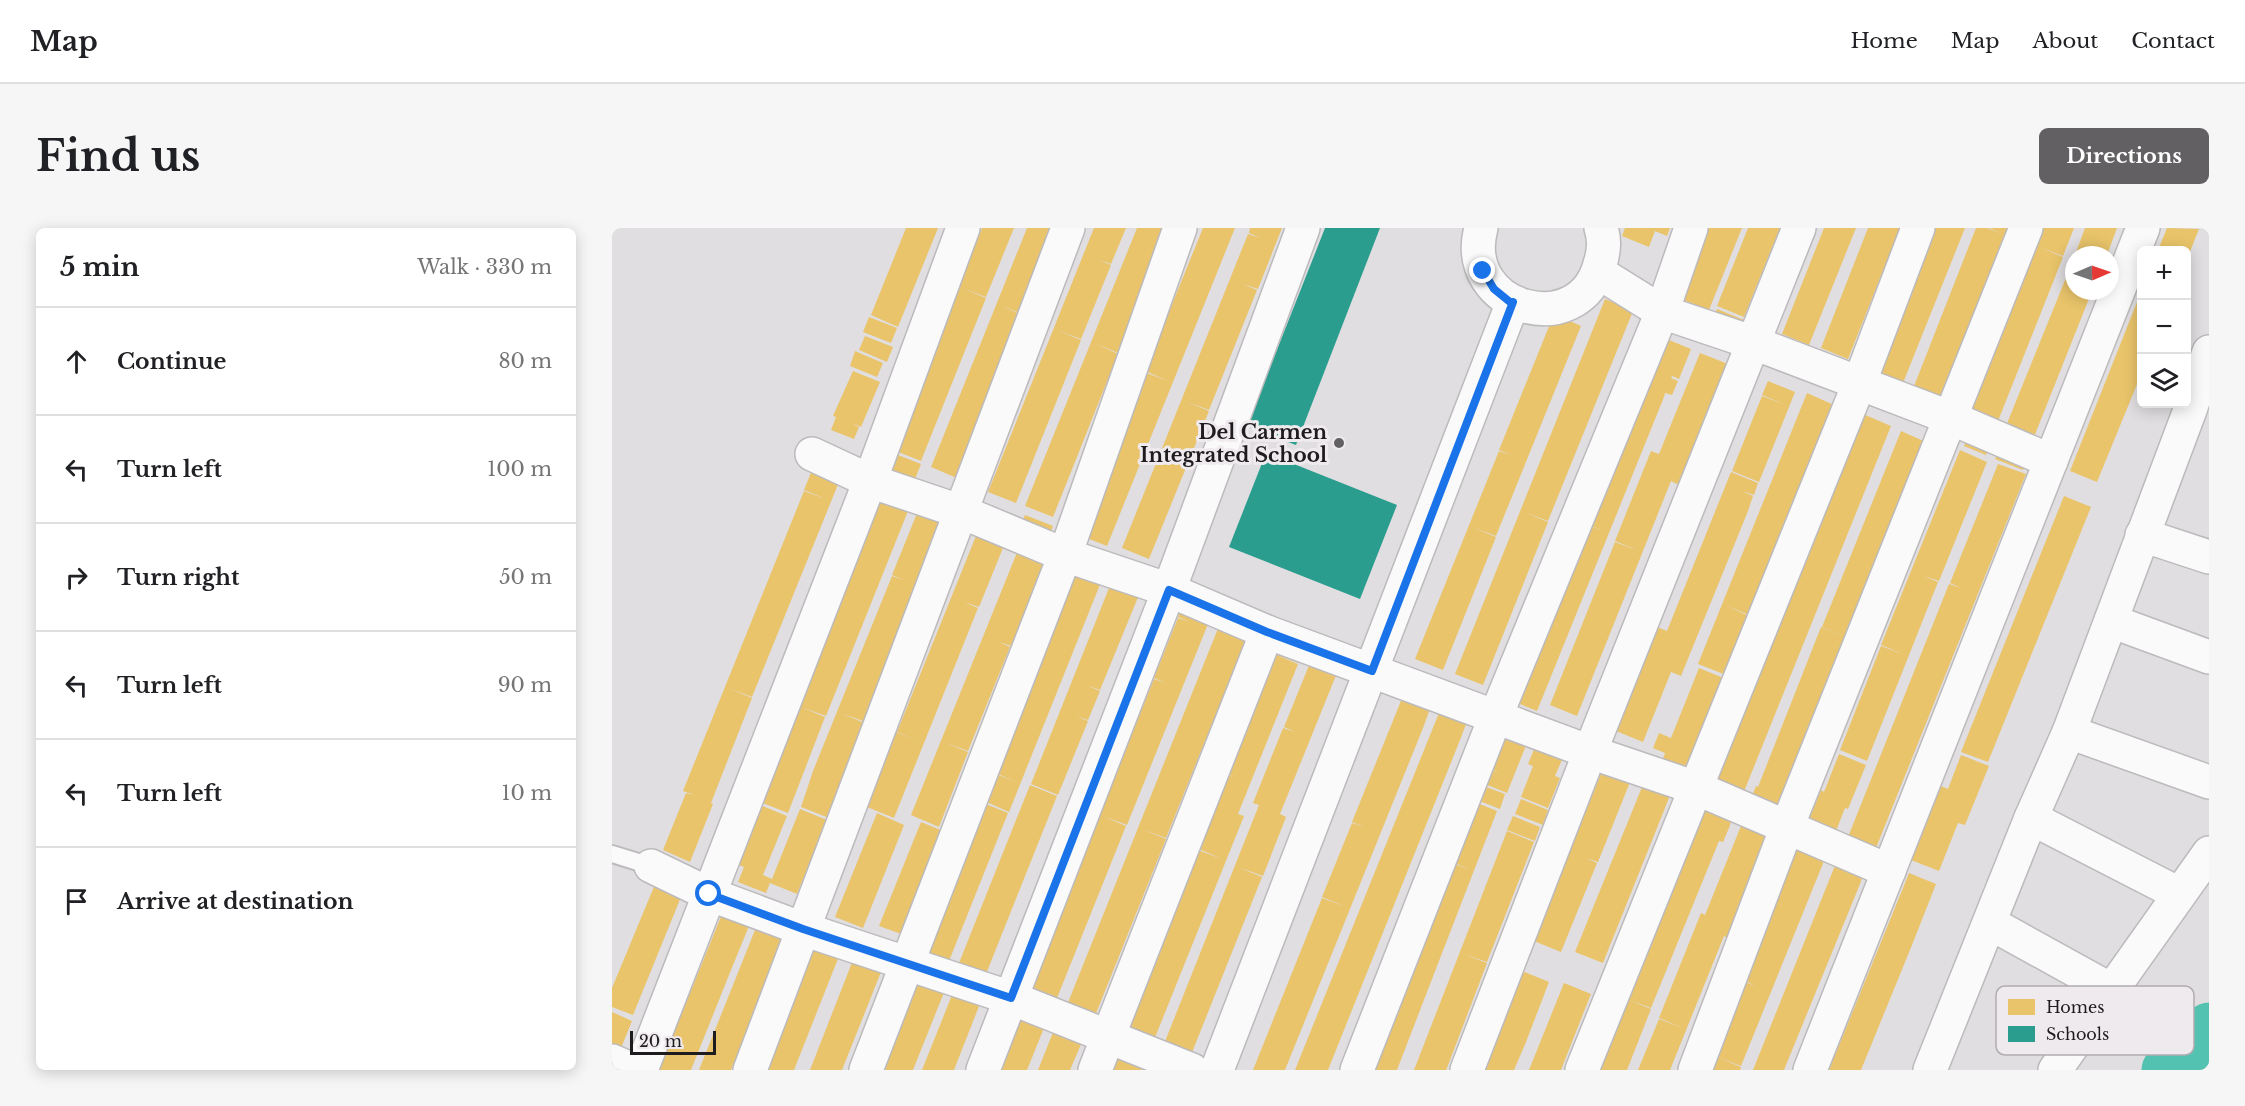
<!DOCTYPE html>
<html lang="en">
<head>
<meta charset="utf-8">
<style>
  body { margin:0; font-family:"Libre Baskerville",serif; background:#f6f6f6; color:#202124 }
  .controls { position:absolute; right:18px; top:18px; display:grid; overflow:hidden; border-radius:9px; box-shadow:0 3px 15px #0003 }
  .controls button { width:54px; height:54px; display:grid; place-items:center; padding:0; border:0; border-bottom:2px solid #e0e0e0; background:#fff; color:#202124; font:30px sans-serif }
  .compass { position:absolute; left:1453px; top:18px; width:54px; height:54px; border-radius:50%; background:#fff; box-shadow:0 3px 15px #0003; rotate:88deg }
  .scale { position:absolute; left:18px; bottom:15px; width:86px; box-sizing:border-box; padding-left:6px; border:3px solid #1e1c1e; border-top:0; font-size:16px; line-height:21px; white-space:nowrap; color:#1e1c1e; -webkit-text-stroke:4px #efeaee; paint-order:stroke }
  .stop { position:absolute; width:18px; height:18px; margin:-14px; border:4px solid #1a73e8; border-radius:50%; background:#fff }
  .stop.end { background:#1a73e8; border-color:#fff; box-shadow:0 2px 6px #0008 }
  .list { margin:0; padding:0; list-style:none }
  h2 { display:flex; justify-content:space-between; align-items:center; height:78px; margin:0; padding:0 24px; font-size:26px }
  h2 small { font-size:20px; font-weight:400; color:#757577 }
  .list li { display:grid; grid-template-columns:39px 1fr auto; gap:18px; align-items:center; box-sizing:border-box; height:108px; padding:0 24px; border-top:2px solid #e0e0e0 }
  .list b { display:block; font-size:22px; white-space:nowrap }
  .list em { font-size:20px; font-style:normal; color:#757577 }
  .icon { flex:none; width:33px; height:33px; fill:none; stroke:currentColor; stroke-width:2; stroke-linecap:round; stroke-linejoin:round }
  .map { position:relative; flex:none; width:1597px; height:842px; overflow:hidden; border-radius:9px }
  header { display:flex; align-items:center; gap:36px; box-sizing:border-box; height:84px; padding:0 30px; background:#fff; border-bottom:2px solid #e0e0e0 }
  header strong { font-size:28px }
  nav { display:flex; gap:33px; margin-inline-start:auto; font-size:21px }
  .intro { display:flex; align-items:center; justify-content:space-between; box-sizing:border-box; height:144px; padding:0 36px }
  h1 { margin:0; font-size:42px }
  .button { padding:15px 27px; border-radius:9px; background:#626062; color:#fff; font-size:21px; font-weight:700 }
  main { display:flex; gap:36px; padding:0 36px }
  aside { flex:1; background:#fff; border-radius:9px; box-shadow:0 3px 15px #0003 }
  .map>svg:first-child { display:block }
  .homes { fill:#e9c46a }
  .schools { fill:#2a9d8f }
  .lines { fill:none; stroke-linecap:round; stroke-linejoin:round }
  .river { stroke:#54c2b0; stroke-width:51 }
  .service-casing { stroke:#bcbabc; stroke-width:20 }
  .minor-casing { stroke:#bcbabc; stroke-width:36 }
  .service { stroke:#fafafa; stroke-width:16 }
  .minor { stroke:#fafafa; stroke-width:33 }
  .route { stroke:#1a73e8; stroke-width:8 }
  .poi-dot { fill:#626062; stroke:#efeaee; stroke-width:2 }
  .labels { text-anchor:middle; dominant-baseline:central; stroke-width:6; stroke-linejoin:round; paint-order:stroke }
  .poi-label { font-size:20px; font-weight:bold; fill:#1e1c1e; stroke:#efeaee; text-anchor:end }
  .key { fill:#efeaee; stroke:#b0acb0; stroke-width:1.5 }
  .key-label { font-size:16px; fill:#1e1c1e }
</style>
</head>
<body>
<header>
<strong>Map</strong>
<nav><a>Home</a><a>Map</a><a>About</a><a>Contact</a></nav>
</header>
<div class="intro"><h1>Find us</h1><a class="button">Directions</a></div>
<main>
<aside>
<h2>5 min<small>Walk · 330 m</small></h2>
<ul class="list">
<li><svg class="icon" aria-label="ahead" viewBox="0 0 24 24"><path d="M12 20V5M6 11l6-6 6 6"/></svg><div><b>Continue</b></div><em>80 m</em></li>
<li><svg class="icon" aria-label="left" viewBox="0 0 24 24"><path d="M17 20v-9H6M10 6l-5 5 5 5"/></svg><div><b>Turn left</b></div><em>100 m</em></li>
<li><svg class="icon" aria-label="right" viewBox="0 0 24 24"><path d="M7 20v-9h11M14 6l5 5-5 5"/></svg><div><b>Turn right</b></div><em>50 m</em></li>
<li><svg class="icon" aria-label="left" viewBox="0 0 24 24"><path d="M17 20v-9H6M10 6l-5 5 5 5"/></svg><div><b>Turn left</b></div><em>90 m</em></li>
<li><svg class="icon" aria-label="left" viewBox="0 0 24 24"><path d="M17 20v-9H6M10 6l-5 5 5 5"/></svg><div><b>Turn left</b></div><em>10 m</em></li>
<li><svg class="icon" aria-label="arrive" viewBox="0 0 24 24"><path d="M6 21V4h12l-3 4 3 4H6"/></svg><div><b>Arrive at destination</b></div></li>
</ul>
</aside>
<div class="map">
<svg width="1597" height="842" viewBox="0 0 1597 842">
  <rect width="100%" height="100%" fill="#e0dee0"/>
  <g class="homes">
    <polygon points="294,0 326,0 286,99 259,87"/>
    <polygon points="370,0 402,0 374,69 350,60 374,70 309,233 281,222"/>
    <polygon points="415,0 447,0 412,87 388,77 412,88 347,251 319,239"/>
    <polygon points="482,0 514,0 499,36 487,32 499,37 469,111 445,102 469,112 404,275 376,264"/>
    <polygon points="525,0 557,0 506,125 482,115 506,126 441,289 413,278"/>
    <polygon points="591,0 623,0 495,318 467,307 532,144 556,153 533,143"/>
    <polygon points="638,0 670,0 646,61 631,56 645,62 597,182 573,173 597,183 537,331 510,320 636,6 648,10 637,5"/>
    <polygon points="1013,0 1058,0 1055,8 1043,3 1037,19 1010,8"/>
    <polygon points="1097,0 1130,0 1097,82 1069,71"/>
    <polygon points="1136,0 1168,0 1132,89 1105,78"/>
    <polygon points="1212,0 1244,0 1197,117 1170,106"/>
    <polygon points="1256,0 1288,0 1236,131 1209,120"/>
    <polygon points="1321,0 1353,0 1291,155 1264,144"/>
    <polygon points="1364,0 1375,0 1390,6 1377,0 1396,0 1328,171 1297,171"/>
    <polygon points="1430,0 1462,0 1451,28 1427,19 1451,29 1386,193 1358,181"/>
    <polygon points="1473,0 1505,0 1495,27 1463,27"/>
    <polygon points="1555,0 1587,1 1575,31 1575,22 1546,22"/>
    <polygon points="1460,35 1462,35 1462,63 1480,63 1422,209 1394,198"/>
    <polygon points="1529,64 1530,144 1485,254 1458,243"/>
    <polygon points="993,71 1021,83 936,293 912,284 936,294 871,457 843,446"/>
    <polygon points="1105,81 1132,92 1126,107 1099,95"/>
    <polygon points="942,86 969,98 884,308 860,299 884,309 831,442 803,431 887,223 899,227 887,222"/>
    <polygon points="257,89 285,100 279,115 251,104"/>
    <polygon points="253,108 281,119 275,134 247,122"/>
    <polygon points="1052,110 1079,121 1067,151 1060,148 1059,150 1066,153 1060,167 1053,165 1052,169 925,483 898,472 969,294 993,304 969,293 999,219 1014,225 1000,218"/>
    <polygon points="243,123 271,135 265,149 238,138"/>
    <polygon points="1088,125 1116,136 1067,257 1059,253 965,488 938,477 1003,314 1027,323 1003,313 1039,223 1047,226"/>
    <polygon points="241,143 268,154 249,199 240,195 247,199 242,211 219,202 224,189 221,188"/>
    <polygon points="1156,153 1183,164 1147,254 1120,243 1150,168 1174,177 1150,167"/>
    <polygon points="1195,165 1222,177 1137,387 1113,377 1137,388 1114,447 1086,436"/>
    <polygon points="1251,186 1279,198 1129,571 1101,560"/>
    <polygon points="1289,203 1316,215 1166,584 1138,573 1144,558 1146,559 1209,399 1234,409 1210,399"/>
    <polygon points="1357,205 1379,215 1374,227 1352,218"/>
    <polygon points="1389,216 1417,227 1411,242 1383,231"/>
    <polygon points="1348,222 1375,234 1327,353 1312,348 1326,354 1255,533 1228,522 1269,418 1293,427 1269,417"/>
    <polygon points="281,225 309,236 303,251 276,240"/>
    <polygon points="204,232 231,244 140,469 116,460 140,470 99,575 101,576 78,634 51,622 74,565 83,567 71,563 192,263 216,272 192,262"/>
    <polygon points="1386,236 1414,246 1264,620 1236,609 1337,356 1349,360 1338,355"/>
    <polygon points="1119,244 1146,255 1142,267 1130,263 1141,268 1136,283 1069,448 1059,444 1031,514 1004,503 1045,399 1055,403"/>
    <polygon points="271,266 298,278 214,488 189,479 213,489 176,585 148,574"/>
    <polygon points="1452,268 1479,279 1376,534 1349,524"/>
    <polygon points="310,273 337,284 253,494 229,485 252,495 217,590 189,579 201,543 280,348 292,352 280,347"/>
    <polygon points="413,287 441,298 435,313 407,302"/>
    <polygon points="370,293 379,315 391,320 367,379 352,374 366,380 282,590 255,579 284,504 308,514 285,504"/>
    <polygon points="408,317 435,329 399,418 387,414 398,419 356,523 332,514 356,524 327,599 299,587"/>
    <polygon points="465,333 493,344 397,584 370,572 381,545 405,554 381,544"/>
    <polygon points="503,345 531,357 488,462 474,457 488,463 476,492 464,488 476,493 446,567 419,556"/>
    <polygon points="572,375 600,386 515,597 491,588 514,598 443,775 416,764 542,451 554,455 542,450 566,390 578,394 566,389"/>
    <polygon points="611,388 639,399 554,610 530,601 554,611 483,788 455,777"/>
    <polygon points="665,409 693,420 687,435 662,426 686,436 626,586 632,588 542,812 515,800 586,622 610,631 587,621 610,545 622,549 611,544"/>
    <polygon points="702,425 729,435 668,586 674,589 651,648 626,639 650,649 579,827 552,816 647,577 641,575 671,500 683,504 672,499"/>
    <polygon points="1087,440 1114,451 1073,556 1046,544 1053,525 1041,520 1047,505 1059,510"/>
    <polygon points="795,458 822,470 811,500 673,842 641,842 710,670 734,679 710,669 740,595 752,599 740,594"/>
    <polygon points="831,475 858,486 846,517 716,842 683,842"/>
    <polygon points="919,505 895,565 868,554 874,540 888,545 874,539 886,508"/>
    <polygon points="928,507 956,518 943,548 948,550 936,580 909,569 921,538 916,536"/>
    <polygon points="1227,526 1254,537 1236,581 1233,580 1224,603 1197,592 1209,562 1212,564"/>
    <polygon points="1349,527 1377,538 1353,597 1346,595 1327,643 1299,632 1329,558 1336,561"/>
    <polygon points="994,533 1022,544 986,634 974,630 985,635 949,724 922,713"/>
    <polygon points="1063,555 991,735 963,724 1030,559"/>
    <polygon points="866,556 893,566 888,581 860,570"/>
    <polygon points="418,557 445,568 374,746 347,735"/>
    <polygon points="909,571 936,582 931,597 903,586"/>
    <polygon points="858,572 885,583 815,764 785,842 753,842 834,633 859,642 835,632"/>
    <polygon points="1095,573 1122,584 1117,600 1111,614 1107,613 1039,780 1015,771 1039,781 1015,842 983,842"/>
    <polygon points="369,574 396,585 337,733 310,722"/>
    <polygon points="148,577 175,588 151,647 160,651 188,581 215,592 185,666 158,655 154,665 126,654 132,639 124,636"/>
    <polygon points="265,585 292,597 251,700 223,689"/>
    <polygon points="901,588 928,599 923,613 895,602"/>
    <polygon points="1131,593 1158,605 1116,710 1112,708 1058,842 1026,842 1047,791 1071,800 1047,790 1089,685 1093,687"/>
    <polygon points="309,594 336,605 295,708 267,698"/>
    <polygon points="895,603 922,614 875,734 851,726 875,735 835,840 834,842 802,842"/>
    <polygon points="1186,617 1214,628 1129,838 1105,829 1129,839 1128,842 1090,842 1131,753 1143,758 1132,752"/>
    <polygon points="1226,630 1253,641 1248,656 1172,842 1141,842"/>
    <polygon points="1297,645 1324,656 1300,717 1249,842 1217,842 1291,660 1303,664 1291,660"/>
    <polygon points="46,649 69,669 21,787 0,779 0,760"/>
    <polygon points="110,686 137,698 119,742 79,842 47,842"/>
    <polygon points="149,687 176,698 125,828 119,842 87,842"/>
    <polygon points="231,718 182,842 150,842 200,719"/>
    <polygon points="241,732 269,744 230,842 198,842"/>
    <polygon points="910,743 937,754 914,814 902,842 870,842"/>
    <polygon points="337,752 301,842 269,842 303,755"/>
    <polygon points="952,755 979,766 973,781 949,842 917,842"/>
    <polygon points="344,757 371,768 342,842 310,842"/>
    <polygon points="407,783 434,795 415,842 383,842"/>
    <polygon points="0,784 20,793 9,820 0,816"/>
    <polygon points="442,802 470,814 458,842 426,842"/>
    <polygon points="503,827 531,838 529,842 497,842"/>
  </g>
  <g class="schools">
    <polygon points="713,0 768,0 684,217 635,198"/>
    <polygon points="654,225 785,277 748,371 617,319"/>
  </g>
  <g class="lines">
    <polyline class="river" points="1555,842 1597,800"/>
    <defs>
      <polyline id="service" points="0,626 39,638"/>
      <g id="minor">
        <path d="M869,0C847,82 968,114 988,36C992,24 993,12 989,0"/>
        <polyline points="986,44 1050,84 1142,115 1339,190 1439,233"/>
        <polyline points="200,226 258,253 350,284 453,327 557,362 655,404 978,524 1084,560 1277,643"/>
        <polyline points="1530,307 1597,329"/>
        <polyline points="1499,393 1597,429"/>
        <polyline points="1457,504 1597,554"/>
        <polyline points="1419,590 1567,666"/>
        <polyline points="39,638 97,666 191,701 399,770 580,842"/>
        <polyline points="1378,695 1499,762"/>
        <polyline points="0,833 21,842"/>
        <polyline points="29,842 258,253 351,0"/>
        <polyline points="138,842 456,0"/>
        <polyline points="254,842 453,327 568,0"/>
        <polyline points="371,842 557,362 691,0"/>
        <polyline points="483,842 655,404"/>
        <polyline points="605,842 901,74"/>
        <polyline points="745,842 883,490 1050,84 1079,0"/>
        <polyline points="855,842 978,524 1187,0"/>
        <polyline points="970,842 1247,156 1306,0"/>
        <polyline points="1083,842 1175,599 1414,0"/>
        <polyline points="1198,842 1531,0"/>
        <polyline points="1318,842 1419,590 1457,504 1578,182 1597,124"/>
        <polyline points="1443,842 1597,625"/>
      </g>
    </defs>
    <use href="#service" class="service-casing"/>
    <use href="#minor" class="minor-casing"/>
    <use href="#service" class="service"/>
    <use href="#minor" class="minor"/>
  </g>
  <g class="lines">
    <polyline class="route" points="97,666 191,701 399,770 557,362 655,404 760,443 901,74 898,74 882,61 871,43"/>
  </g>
  <circle class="poi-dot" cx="727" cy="215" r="6"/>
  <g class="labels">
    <g class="poi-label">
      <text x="715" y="204">Del Carmen<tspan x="715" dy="23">Integrated School</tspan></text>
    </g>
  </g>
  <rect x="1384" y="758" width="198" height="69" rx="9" class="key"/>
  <rect x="1396" y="771" width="27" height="16" fill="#e9c46a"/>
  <rect x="1396" y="798" width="27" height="16" fill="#2a9d8f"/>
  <g class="key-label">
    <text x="1434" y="785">Homes</text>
    <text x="1434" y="812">Schools</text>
  </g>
</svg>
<div class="controls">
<button>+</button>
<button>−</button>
<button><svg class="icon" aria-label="layers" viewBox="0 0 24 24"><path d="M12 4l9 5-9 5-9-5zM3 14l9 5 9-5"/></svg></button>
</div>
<svg class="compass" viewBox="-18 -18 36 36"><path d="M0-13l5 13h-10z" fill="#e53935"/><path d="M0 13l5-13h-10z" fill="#757577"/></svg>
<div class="scale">20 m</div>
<div class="stop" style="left:97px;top:666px"></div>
<div class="stop end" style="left:871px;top:43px"></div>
</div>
</main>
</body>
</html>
